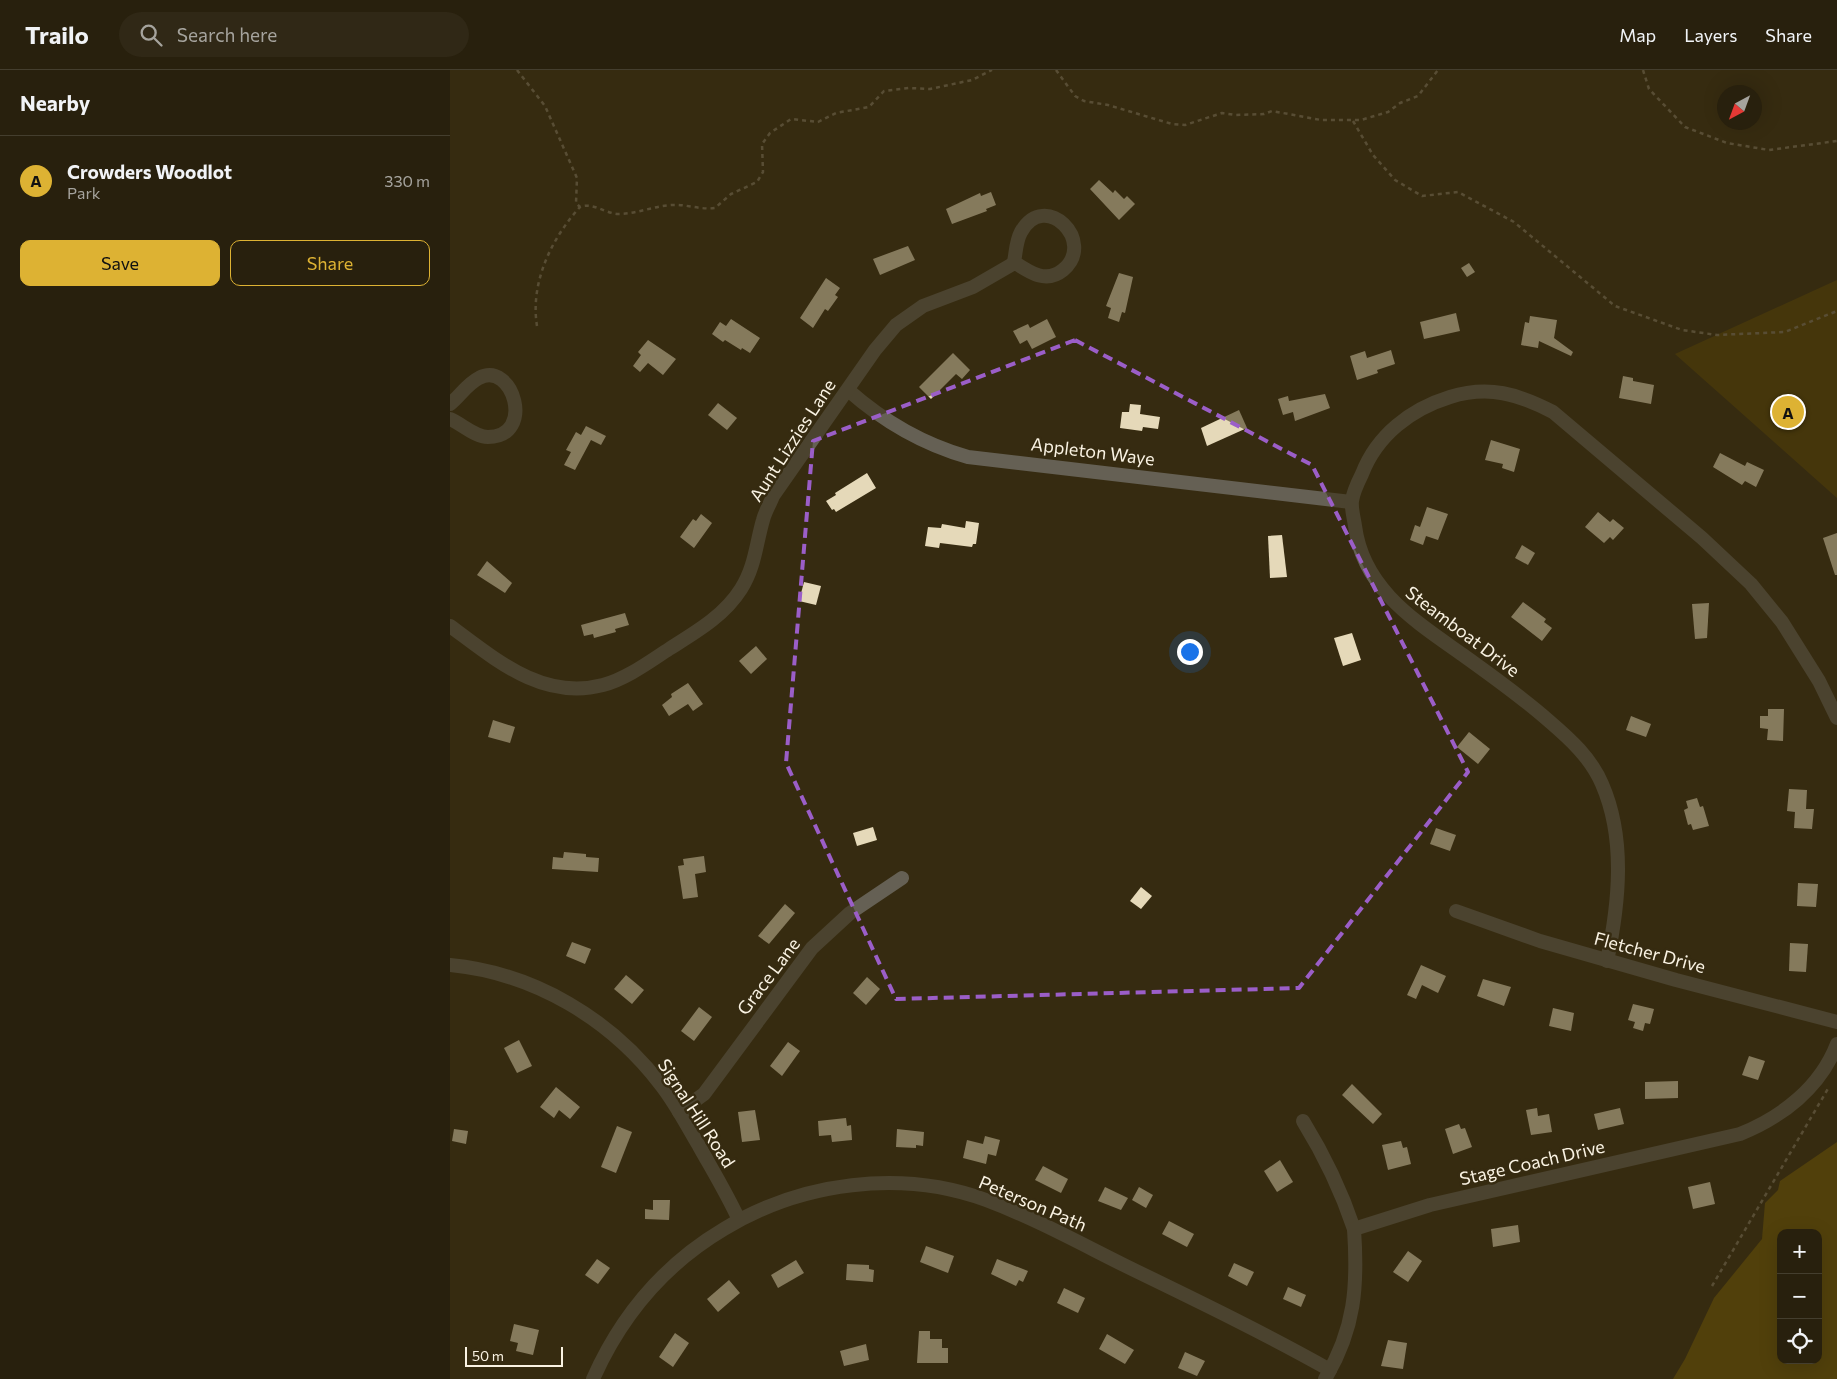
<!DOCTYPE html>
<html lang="en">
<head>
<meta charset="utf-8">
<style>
  body { margin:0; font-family:Commissioner,sans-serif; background:#302816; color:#f1f3f6 }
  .controls { position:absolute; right:15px; bottom:15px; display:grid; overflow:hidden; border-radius:10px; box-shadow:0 5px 20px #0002 }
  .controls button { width:45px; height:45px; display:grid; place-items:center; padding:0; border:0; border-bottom:1px solid #443e2e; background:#28200d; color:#f1f3f6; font:25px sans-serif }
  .compass { position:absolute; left:1267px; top:15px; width:45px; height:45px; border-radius:50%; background:#28200d; box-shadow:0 5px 20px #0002; rotate:221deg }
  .scale { position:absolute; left:15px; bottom:12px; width:98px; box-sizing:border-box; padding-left:5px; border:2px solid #faf3e3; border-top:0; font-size:14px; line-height:18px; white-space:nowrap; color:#faf3e3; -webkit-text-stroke:4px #362b11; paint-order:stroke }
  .you { position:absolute; left:739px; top:581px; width:18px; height:18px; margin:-12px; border:4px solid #fff; border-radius:50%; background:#1a73e8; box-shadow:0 0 0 8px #1a73e833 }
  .badge { display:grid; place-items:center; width:32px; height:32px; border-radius:50%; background:#ddb233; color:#111; font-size:16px; font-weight:700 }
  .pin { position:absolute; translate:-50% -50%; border:2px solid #fff; box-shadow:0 1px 5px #0006 }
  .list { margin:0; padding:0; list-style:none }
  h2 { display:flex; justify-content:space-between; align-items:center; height:65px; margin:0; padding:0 20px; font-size:21px }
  h2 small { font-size:16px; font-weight:400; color:#a5a39d }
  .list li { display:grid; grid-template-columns:32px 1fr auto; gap:15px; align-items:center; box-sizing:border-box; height:90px; padding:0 20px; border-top:1px solid #443e2e }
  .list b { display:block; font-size:19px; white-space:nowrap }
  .list p { margin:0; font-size:16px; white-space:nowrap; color:#a5a39d }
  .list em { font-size:16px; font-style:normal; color:#a5a39d }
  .actions { display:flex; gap:10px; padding:15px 20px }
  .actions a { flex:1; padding:11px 0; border:1px solid #ddb233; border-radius:10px; text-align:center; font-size:18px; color:#ddb233 }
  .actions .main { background:#ddb233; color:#111 }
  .icon { flex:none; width:28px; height:28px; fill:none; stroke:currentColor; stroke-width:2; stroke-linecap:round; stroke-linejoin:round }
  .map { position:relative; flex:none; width:1387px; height:1309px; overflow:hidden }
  header { display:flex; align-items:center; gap:30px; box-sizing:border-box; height:70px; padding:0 25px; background:#28200d; border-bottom:1px solid #443e2e }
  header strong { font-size:24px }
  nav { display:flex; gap:28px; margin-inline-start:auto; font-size:18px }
  .search { width:350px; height:45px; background:#302816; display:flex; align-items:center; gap:12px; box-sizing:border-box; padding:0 18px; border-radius:28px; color:#a5a39d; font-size:19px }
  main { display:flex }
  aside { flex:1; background:#28200d }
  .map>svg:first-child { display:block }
  .green { fill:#584406 }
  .water { fill:#725905; fill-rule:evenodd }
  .building { fill:#e5d9b9 }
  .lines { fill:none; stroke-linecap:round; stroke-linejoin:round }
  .path { stroke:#807660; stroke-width:2.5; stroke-dasharray:4 4; stroke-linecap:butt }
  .street { stroke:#656054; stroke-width:14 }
  .marked { fill:none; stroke:#9b5ec8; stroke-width:4; stroke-dasharray:10 6; stroke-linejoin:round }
  .labels { text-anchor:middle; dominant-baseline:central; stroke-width:5; stroke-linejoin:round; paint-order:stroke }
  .street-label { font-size:18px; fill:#faf3e3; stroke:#362b11 }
</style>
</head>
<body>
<header>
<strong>Trailo</strong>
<div class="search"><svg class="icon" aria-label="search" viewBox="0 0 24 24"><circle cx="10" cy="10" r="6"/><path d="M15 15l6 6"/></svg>Search here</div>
<nav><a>Map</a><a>Layers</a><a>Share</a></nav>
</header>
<main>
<aside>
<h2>Nearby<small></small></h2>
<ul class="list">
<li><span class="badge">A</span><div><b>Crowders Woodlot</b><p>Park</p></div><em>330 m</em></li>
</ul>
<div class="actions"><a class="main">Save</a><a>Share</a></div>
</aside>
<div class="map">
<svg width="1387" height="1309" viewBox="0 0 1387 1309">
  <rect width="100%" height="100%" fill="#362b11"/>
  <polygon class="green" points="1387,210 1387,428 1225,284"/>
  <path class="water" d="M1387,1072V1309H1223L1235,1289L1264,1228L1312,1169L1315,1133L1328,1120L1330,1111ZM1331,1163H1368V1290H1331Z"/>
  <g class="building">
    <polygon points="649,110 663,123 665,120 674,129 677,126 685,134 669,150 640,119"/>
    <polygon points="541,122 546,135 536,139 537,141 502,154 496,139 530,123 531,126"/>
    <polygon points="458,176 465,190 430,205 423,189"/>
    <polygon points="1019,193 1025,202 1017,207 1011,198"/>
    <polygon points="669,203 683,207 675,243 672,242 669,252 658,248 661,238 656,236"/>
    <polygon points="376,208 390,218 385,225 388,227 378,241 375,239 363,258 350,248"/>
    <polygon points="1006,243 1010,261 974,269 970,252"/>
    <polygon points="1080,246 1107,250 1104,268 1123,282 1121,286 1089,271 1088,278 1071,275 1075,252 1079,253"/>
    <polygon points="281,249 310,268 300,283 292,278 291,280 275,270 273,272 262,264 270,252 276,256"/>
    <polygon points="597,249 606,267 582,279 577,270 570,274 563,261 578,254 580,258"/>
    <polygon points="198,270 226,289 213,305 198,293 190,302 183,296 191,285 188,282"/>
    <polygon points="941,280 945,294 927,300 928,303 907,310 900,286 915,281 917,288"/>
    <polygon points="503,283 520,300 512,309 506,304 481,329 469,317"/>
    <polygon points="1173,306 1183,308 1183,311 1204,315 1201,334 1169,328"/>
    <polygon points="875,324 880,338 845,351 843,342 833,345 828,329 838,326 839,331"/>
    <polygon points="268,333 287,348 277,360 258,345"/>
    <polygon points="680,334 691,335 690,344 710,347 708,359 693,357 692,361 670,358 672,342 679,342"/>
    <polygon points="789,340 797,358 757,376 751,358"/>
    <polygon points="136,356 156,366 151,375 141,370 125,400 114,395 121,382 116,380 126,362 131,365"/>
    <polygon points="1041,370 1070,379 1064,402 1052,398 1053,394 1035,390"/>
    <polygon points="1270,383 1295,396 1297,392 1314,400 1306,417 1295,411 1292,415 1263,397"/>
    <polygon points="417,403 426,418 386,442 384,439 382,440 376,431 386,425 385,423"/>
    <polygon points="977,437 998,444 988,470 976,466 973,475 960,470 965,455 970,457"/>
    <polygon points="1148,442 1160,452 1163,449 1174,458 1163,470 1160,467 1154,473 1135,457"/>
    <polygon points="251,444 262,453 244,478 230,467 243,449 246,451"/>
    <polygon points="516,451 529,453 526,474 523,474 522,477 490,473 489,478 475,476 478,457 491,458 492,454 515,458"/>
    <polygon points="1387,463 1387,505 1385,505 1373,468"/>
    <polygon points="832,465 837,507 820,508 818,466"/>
    <polygon points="1072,475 1085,483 1078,495 1065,488"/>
    <polygon points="37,491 62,513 55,523 27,505"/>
    <polygon points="354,512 371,516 366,535 349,531"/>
    <polygon points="1073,532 1096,549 1094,552 1102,558 1092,571 1061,547"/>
    <polygon points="1259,533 1257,568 1245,569 1242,534"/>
    <polygon points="175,543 179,555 165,559 166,562 144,568 143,564 134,566 131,555"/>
    <polygon points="902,563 911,590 893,596 884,568"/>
    <polygon points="306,576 317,589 301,604 289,591"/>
    <polygon points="238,613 253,634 243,641 238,634 219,646 212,635 222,627 221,624"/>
    <polygon points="1318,639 1334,639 1333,671 1317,670 1318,659 1310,658 1310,646 1318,646"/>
    <polygon points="1181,646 1201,654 1196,667 1176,660"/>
    <polygon points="43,650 65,657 60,673 38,667"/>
    <polygon points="1019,662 1040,679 1028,694 1007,677"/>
    <polygon points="1339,719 1357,720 1356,739 1364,739 1362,759 1344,758 1345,742 1337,741"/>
    <polygon points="1247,728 1250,737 1253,736 1259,756 1243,760 1241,754 1238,755 1234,740 1238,738 1236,731"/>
    <polygon points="423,757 427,770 407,776 403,763"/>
    <polygon points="986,758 1006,765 1000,781 980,774"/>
    <polygon points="114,782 136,784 136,787 149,788 148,802 102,799 103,787 113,788"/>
    <polygon points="254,786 256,802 245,804 248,827 233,829 228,796 234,795 233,789"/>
    <polygon points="1348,813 1368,814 1366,837 1347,836"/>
    <polygon points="691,817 702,826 691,839 680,831"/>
    <polygon points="335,834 345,843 319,874 308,866"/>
    <polygon points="122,872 141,879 135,894 116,886"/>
    <polygon points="1340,873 1358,874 1356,902 1339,901"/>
    <polygon points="971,895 996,906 988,923 972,915 966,929 957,925"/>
    <polygon points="176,905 194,920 182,934 164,919"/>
    <polygon points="417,907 430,919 416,935 403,923"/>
    <polygon points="1033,909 1061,917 1054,936 1027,926"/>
    <polygon points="1183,934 1204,939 1200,954 1195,953 1193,961 1183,958 1185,952 1178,950"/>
    <polygon points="249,937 262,947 244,971 231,961"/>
    <polygon points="1103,938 1124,943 1121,961 1099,956"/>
    <polygon points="69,970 82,996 67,1003 54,978"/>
    <polygon points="338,972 350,981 332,1006 320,996"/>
    <polygon points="1299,986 1315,991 1308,1010 1292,1005"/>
    <polygon points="1228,1011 1228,1028 1195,1029 1195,1012"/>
    <polygon points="902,1014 932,1044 923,1054 892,1025"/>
    <polygon points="106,1017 130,1037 120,1049 109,1040 104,1048 90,1037"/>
    <polygon points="1087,1038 1088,1046 1099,1044 1102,1062 1081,1065 1076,1040"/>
    <polygon points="1170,1038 1174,1054 1148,1060 1144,1044"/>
    <polygon points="305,1040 310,1070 292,1072 288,1042"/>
    <polygon points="396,1048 397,1056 401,1055 402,1070 382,1072 381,1065 369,1066 368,1051"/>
    <polygon points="1009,1054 1011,1059 1015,1058 1022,1077 1003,1084 995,1059"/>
    <polygon points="167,1056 182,1062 166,1103 151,1097"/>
    <polygon points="4,1059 18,1061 16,1074 2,1071"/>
    <polygon points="447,1059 474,1062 473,1076 466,1075 466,1078 446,1077"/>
    <polygon points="535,1066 550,1070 546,1086 538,1084 536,1094 513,1088 517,1070 533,1074"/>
    <polygon points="951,1071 953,1078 957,1077 961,1094 938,1100 932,1075"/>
    <polygon points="830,1090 843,1112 827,1122 814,1101"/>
    <polygon points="593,1096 618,1109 611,1123 585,1110"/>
    <polygon points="1260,1112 1265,1134 1243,1139 1238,1117"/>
    <polygon points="655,1117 678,1128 671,1140 648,1131"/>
    <polygon points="689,1117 703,1125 696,1138 682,1130"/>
    <polygon points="203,1130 220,1130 219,1150 195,1149 195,1139 203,1140"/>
    <polygon points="719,1151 744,1164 737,1177 712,1164"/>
    <polygon points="1068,1155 1070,1172 1043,1177 1041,1159"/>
    <polygon points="476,1176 504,1186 498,1203 470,1192"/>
    <polygon points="958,1181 972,1191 958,1212 943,1202"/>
    <polygon points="147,1189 160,1198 148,1214 135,1205"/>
    <polygon points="547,1189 578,1201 573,1212 569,1210 566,1216 541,1204"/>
    <polygon points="346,1190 354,1203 328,1218 321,1205"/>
    <polygon points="784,1193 804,1202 797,1216 778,1206"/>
    <polygon points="397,1194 419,1195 419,1199 424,1200 423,1212 396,1210"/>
    <polygon points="279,1210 290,1223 268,1242 257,1229"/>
    <polygon points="838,1217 856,1225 851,1237 833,1229"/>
    <polygon points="614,1218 635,1228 628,1243 607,1233"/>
    <polygon points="64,1254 89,1260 83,1285 66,1281 68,1273 60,1271"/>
    <polygon points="469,1261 480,1261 480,1269 492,1269 492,1278 498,1278 498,1293 467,1293"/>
    <polygon points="225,1263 239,1273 223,1297 209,1287"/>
    <polygon points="657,1264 684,1280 675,1294 649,1279"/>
    <polygon points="938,1270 957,1273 953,1299 931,1296"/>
    <polygon points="416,1274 419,1290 394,1296 390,1281"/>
    <polygon points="735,1282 755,1291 747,1306 728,1298"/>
  </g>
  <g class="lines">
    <g class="path">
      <path d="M67,0L95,36L127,108L126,133L130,137C143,132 154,143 168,144C187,144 203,136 222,135C236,134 250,140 265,138L281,124L307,112L313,102L312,74L320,63L341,49L368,52L386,43L419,37L434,21L459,18L480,19L522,10L542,0"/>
      <polyline points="606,0 625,26 634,31 658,35 722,54 735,55 772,43 785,45 814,44 822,41 871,50 911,50 938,42 950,33 968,26 988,0"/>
      <polyline points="1193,0 1199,19 1235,57 1277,73 1319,80 1387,71"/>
      <polyline points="903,51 923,85 945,110 972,126 1008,122 1064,152 1165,236 1232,260 1267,265 1335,262 1387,241"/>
      <path d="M87,256C80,213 101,169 130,137"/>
      <polyline points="1262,1216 1379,1017"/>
    </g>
    <g class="street">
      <path d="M398,320C433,351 472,374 518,387L901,432"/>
      <path d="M0,334C10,326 17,314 29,308C63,290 86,367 38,367C25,367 12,354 0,349"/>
      <path d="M0,556C45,589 92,631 153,615C176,609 199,592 219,579C246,562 274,546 291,519C305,497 306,474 313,450C315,442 320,434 323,426L425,280L446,255L473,236L523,217L561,195L564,192C566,182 566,171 571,162C595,119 647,172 613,200C596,214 579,202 564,192"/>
      <polyline points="1006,841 1090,871 1226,910 1387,952"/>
      <path d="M1157,891C1169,833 1176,769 1152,714C1141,688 1120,669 1099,651C1072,627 1042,606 1013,585C965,551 913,519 905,456C904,448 901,439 902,431C903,422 908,412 912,404C927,365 961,339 1000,327C1039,315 1068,324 1103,342L1252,468L1301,514L1332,552L1369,611L1387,648"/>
      <path d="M0,895C84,903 161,949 211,1015C226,1034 237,1056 249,1076C263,1101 277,1124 289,1150"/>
      <polyline points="229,1042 254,1024 362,878 400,843 452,808"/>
      <path d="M853,1051C874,1085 891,1120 904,1159"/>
      <path d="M143,1309C171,1246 215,1194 274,1159C351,1112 451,1099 536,1130C587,1149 635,1176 684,1200C750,1232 816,1264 880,1300"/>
      <path d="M875,1309C905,1259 908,1216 904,1159L980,1135L1290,1064C1332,1047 1370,1018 1387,974"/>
    </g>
  </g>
  <path d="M0 0H1387V1309H0ZM625,270L862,395L1018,702L849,918L446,929L336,693L363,371Z" fill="#362b11" fill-opacity=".55" fill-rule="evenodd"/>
  <path class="marked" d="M625,270L862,395L1018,702L849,918L446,929L336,693L363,371Z"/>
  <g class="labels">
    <g class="street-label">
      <text transform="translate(342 370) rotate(-57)">Aunt Lizzies Lane</text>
      <text transform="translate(643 381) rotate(7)">Appleton Waye</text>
      <text transform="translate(1013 561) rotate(37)">Steamboat Drive</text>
      <text transform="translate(1200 882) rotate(15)">Fletcher Drive</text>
      <text transform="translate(318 906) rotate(-53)">Grace Lane</text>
      <text transform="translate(247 1043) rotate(57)">Signal Hill Road</text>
      <text transform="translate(1082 1092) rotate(-13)">Stage Coach Drive</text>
      <text transform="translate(583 1133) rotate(23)">Peterson Path</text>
    </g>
  </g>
</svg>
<div class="controls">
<button>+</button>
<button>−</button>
<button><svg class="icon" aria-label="locate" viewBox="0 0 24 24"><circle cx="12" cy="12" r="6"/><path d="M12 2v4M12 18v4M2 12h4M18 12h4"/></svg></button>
</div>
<svg class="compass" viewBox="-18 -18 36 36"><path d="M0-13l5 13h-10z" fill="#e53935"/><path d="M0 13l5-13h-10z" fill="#a5a39d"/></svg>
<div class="scale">50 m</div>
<div class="you"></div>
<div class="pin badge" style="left:1338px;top:342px">A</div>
</div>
</main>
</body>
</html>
